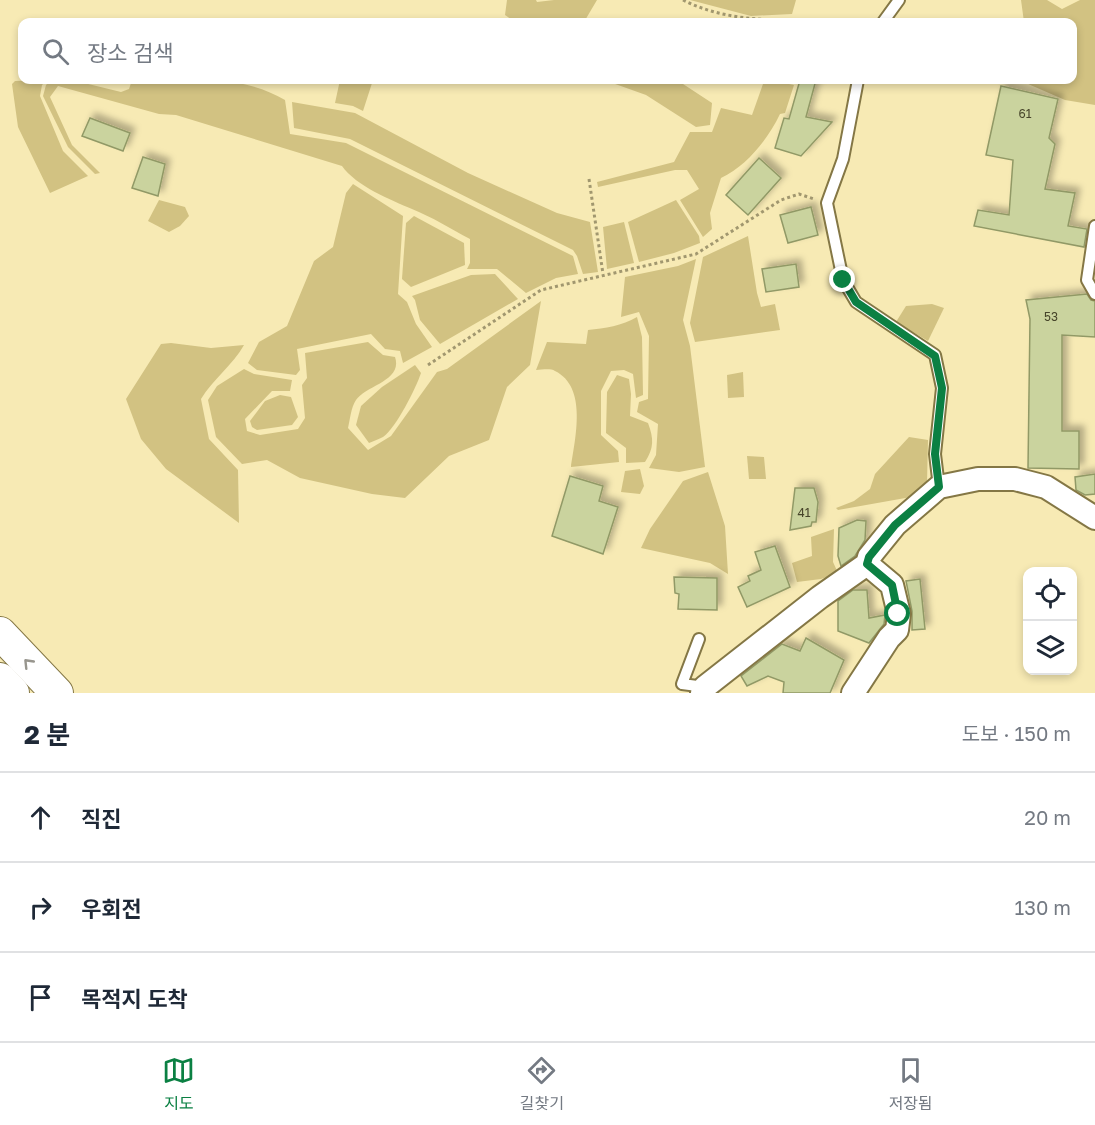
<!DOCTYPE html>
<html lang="ko">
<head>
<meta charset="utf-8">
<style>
  body { margin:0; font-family:"Golos Text","Noto Sans KR",sans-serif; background:#f2f2f3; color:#1f2937 }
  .controls { position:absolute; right:18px; bottom:18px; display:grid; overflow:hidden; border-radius:12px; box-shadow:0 3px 9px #0003 }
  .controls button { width:54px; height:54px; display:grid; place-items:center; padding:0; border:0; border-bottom:2px solid #e0e1e3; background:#fff; color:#1f2937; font:30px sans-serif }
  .stop { position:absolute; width:18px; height:18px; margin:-14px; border:4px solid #0b8043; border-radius:50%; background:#fff }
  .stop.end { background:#0b8043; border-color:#fff; box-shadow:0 2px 6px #0008 }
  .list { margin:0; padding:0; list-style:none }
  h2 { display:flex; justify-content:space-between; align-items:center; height:78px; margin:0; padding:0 24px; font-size:26px }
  h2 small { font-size:20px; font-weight:400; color:#747a83 }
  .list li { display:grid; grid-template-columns:39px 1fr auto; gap:18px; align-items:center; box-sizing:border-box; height:90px; padding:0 24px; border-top:2px solid #e0e1e3 }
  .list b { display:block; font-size:22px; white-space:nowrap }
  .list em { font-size:20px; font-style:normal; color:#747a83 }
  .icon { flex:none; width:33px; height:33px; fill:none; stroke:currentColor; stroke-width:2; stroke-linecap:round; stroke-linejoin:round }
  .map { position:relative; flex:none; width:1095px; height:693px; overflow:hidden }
  .search { position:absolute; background:#fff; box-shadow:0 3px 9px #0003; left:18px; right:18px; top:18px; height:66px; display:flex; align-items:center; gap:15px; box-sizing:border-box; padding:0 21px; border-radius:12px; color:#747a83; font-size:22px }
  .sheet { height:348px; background:#fff }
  nav { display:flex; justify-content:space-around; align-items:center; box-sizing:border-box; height:84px; border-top:2px solid #e0e1e3; background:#fff; font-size:16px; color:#747a83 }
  nav a { display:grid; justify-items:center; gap:3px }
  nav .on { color:#0b8043 }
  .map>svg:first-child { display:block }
  .green { fill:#d2c282 }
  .building { fill:#cad39e; stroke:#919966; stroke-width:1.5; filter:url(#shadow) }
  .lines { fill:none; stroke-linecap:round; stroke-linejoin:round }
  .service-casing { stroke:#847745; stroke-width:14 }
  .minor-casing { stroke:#847745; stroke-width:26 }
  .secondary-casing { stroke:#847745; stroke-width:34 }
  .path { stroke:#a1976f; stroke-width:3; stroke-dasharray:3 3; stroke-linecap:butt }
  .service { stroke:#fff; stroke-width:10 }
  .minor { stroke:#fff; stroke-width:22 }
  .secondary { stroke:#fff; stroke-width:32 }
  .oneway { stroke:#98968e }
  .route { stroke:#0b8043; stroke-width:8 }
  .labels { text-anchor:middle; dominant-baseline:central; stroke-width:5; stroke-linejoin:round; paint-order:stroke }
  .number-label { font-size:12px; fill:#47452a }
</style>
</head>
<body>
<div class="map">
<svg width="1095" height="693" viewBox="0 0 1095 693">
  <defs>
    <filter id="shadow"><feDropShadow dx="5" dy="-5" stdDeviation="3" flood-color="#0004"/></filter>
  </defs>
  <rect width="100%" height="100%" fill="#f7eab4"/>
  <g class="green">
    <polygon points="507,0 536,0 537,2 554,0 597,0 584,22 515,22 505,15"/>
    <polygon points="690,0 796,0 792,14 751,16"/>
    <polygon points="1021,0 1047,0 1062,9 1080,0 1095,0 1095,105 1065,100 1019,80 1072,80 1072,22 1024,22"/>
    <polygon points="47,80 42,85 40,96 63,151 88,176 50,193 18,127 12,84 15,81"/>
    <path d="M51,80H72L121,92L129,89L132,80C183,79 240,73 285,100L290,134L346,143L573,256L578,274L556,278L526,293L497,269H467L470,263V239C451,229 432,217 412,209C391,200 356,186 342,166L176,115L159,114L58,86L50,97L72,145L100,173L95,174L68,147L43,96L46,85Z"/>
    <polygon points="340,80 373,80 363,111 353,106 335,103"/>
    <polygon points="604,80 670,80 683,84 712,103 710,125 696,127 646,95"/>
    <path d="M770,80L794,85L785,113L780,114C768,139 747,166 721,178L710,213L712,229L703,237L680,200L699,189L687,170H675L598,187L597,182L674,162L690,132H712L721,108L752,115L763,84Z"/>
    <polygon points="292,102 355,113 468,173 557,213 590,222 598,272 583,274 577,256 573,250 350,139 294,128"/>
    <polygon points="353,184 403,216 398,294 407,302 416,324 432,347 403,363 400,351 385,349 371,334 297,349 300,370 296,375 257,370 248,363 259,342 287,326 314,261 333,247 346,193"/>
    <polygon points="159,200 185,207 189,216 180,226 169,232 148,221"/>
    <polygon points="676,200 699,236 700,243 674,253 639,262 628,222"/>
    <polygon points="414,216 464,243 465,265 411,287 402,279 406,223"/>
    <polygon points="624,222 634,263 607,269 603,227"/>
    <polygon points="748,236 757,293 761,307 775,304 780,330 695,342 690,323 703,257"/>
    <polygon points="696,259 683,320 690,346 705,467 679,472 649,468 656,455 658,424 637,412 639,402 648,399 649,336 639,312 621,317 625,277 678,266"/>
    <polygon points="495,274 518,299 440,344 420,320 415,300 412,296 471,275"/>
    <path d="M541,301L530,365L507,387L489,440L449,456L405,498L372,494L300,478L267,460L242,464L216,437L208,400L217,386L244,369L254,374L292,380L290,391H272L245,419L247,431L260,435L298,429L305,418L302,385L307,378L305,353L368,342L383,355L395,357C403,381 366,385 356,400C351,407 350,420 348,428L368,450L391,436L437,372L447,369Z"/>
    <polygon points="932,304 944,308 928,341 896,322 906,306"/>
    <path d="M637,317L642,337L643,395L636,398L633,374L624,370L611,371L601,391V435L618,451L619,462L571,467C575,439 588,387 555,371C550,368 542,370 536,370L547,342L586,344L588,330C605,328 622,326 637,317Z"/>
    <path d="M171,343L211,348L244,345C233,365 213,379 201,399L209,439L238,470L239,523L166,469L141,439L126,399L161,344Z"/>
    <path d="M415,365L421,373C416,388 396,428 383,437C379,439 374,441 369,443L356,425L361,406L382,387Z"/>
    <polygon points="743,372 744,397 728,398 727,375"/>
    <path d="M617,375L629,379L631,394L630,416L648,423C654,439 654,448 645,462L626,463V448L606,433L607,392Z"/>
    <polygon points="280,395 291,397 298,417 292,425 257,430 252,427 250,421 265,401"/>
    <polygon points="909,437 928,440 927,483 911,497 838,510 836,508 854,501 870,489 875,474"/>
    <polygon points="747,456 764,457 766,479 749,479"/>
    <polygon points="640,469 644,486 640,494 621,492 625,471"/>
    <polygon points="708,472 725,526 728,574 710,563 641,548 650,529 683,481"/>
    <polygon points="834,529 833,562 838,573 821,579 797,582 792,563 812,556 811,537"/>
  </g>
  <g class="building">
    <polygon points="800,80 816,80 806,117 832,122 801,156 775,148 784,118 789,119"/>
    <polygon points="1001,86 1058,99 1049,138 1055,144 1045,189 1075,193 1068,226 1087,229 1084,247 974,226 978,210 1009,215 1013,160 986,155"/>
    <polygon points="90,118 130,133 123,151 82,136"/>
    <polygon points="143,157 165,164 158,196 132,188"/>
    <polygon points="759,158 781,178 748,215 726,195"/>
    <polygon points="811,207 818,235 788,243 780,215"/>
    <polygon points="796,264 799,287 766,292 762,269"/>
    <polygon points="1087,294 1091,300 1095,301 1095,337 1062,335 1062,431 1079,431 1079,469 1028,468 1030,319 1026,300"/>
    <polygon points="1095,474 1095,494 1085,495 1076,490 1075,477"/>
    <polygon points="570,476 603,486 599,501 618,507 603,554 552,536"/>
    <polygon points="795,488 814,488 818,502 816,522 812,522 811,526 790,530"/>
    <polygon points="857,520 866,521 865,540 855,556 841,566 838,556 839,528"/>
    <polygon points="775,546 790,587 747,607 738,587 750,581 748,576 761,570 755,552"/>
    <polygon points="674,577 717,578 717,610 678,609 679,594 675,593"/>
    <polygon points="920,579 925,629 912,630 912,611 906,581"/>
    <polygon points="853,590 867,590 869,618 885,615 884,624 869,643 838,631 838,601"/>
    <polygon points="806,638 844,660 830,693 783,693 784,682 768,676 747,686 741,676 782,644 800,651"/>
  </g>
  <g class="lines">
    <defs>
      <g id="service">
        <polyline points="883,22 899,0"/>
        <polyline points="858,80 843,159 827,203 843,280 856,302 935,355 942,388 935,454 939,487"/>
        <polyline points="1095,226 1087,280 1095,294"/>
        <polyline points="699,639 682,684 705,687"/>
      </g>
      <g id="minor">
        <polyline points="702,693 705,687 820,597 867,564 869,557 895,525 939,487 978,479 1015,479 1046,487 1095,518"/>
        <polyline points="853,693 889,638 897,630 899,614 892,585 867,564"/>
      </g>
      <g id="secondary">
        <polyline points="0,633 57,693"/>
        <polyline points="0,679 13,693"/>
      </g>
    </defs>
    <use href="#service" class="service-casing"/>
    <use href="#minor" class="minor-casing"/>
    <use href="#secondary" class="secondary-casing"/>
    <g class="path">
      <path d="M683,0C732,25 788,19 841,22"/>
      <polyline points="589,179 603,274"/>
      <polyline points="428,365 541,290 696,254 781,200 799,194 814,199"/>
    </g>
    <use href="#service" class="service"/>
    <use href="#minor" class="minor"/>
    <use href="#secondary" class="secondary"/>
  </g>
  <defs><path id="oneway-chevron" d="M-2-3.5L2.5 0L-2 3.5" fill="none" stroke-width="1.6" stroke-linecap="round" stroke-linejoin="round" transform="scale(1.5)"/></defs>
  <use class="oneway" href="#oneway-chevron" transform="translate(28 663) rotate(-134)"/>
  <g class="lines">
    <polyline class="route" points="843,280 856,302 935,356 942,388 935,454 939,487 895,525 869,557 867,564 892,585 898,614"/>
  </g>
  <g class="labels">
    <g class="number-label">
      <text x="1025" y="113">61</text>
      <text x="1051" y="316">53</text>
      <text x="804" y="512">41</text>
    </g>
  </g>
</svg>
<div class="controls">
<button><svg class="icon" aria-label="locate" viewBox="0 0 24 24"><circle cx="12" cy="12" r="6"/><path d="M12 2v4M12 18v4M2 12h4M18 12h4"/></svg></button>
<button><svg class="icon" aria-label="layers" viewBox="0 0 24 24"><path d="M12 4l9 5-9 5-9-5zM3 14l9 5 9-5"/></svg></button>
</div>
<div class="stop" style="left:898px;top:614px"></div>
<div class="stop end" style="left:843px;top:280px"></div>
<div class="search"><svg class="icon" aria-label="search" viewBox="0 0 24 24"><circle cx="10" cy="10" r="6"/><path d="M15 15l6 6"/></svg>장소 검색</div>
</div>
<section class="sheet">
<h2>2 분<small>도보 · 150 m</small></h2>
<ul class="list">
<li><svg class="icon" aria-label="ahead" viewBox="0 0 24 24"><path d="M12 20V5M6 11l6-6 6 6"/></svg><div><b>직진</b></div><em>20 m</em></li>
<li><svg class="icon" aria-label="right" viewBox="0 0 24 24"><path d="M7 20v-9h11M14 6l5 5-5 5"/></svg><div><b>우회전</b></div><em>130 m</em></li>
<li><svg class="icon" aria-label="arrive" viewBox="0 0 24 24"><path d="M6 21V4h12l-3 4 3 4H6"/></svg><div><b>목적지 도착</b></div></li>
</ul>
</section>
<nav>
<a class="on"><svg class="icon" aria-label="map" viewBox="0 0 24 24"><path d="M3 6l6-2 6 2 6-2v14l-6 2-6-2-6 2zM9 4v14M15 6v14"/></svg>지도</a>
<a><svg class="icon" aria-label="directions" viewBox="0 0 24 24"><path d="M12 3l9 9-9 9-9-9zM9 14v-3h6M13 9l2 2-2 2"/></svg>길찾기</a>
<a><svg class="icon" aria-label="saved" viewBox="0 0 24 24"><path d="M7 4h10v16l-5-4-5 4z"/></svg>저장됨</a>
</nav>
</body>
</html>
